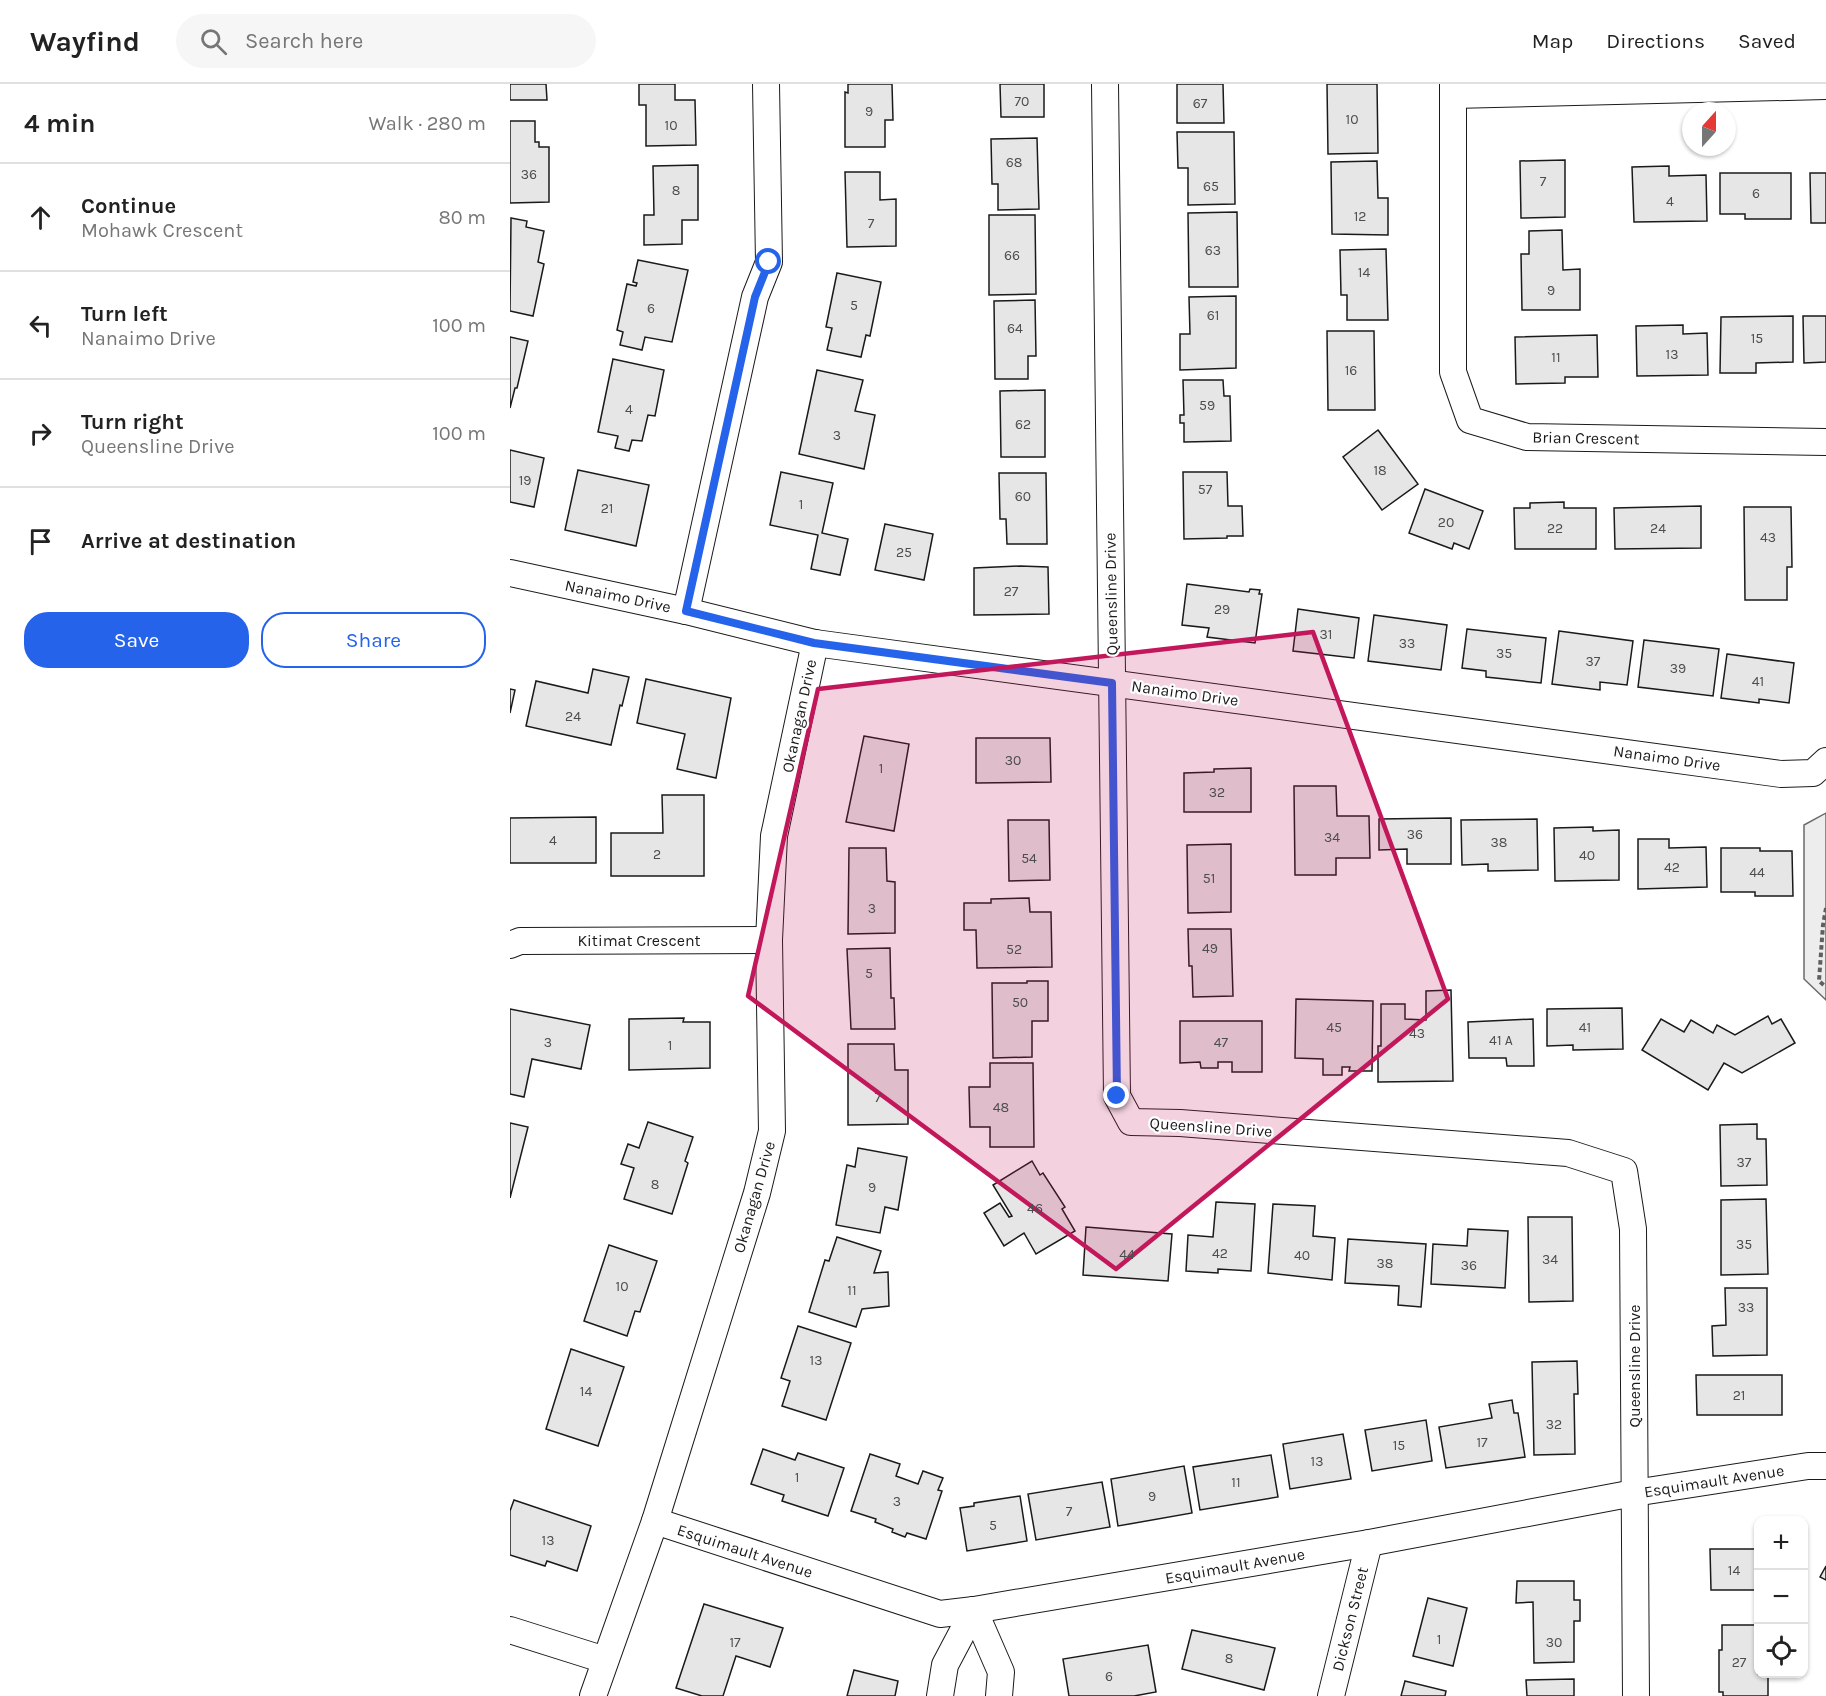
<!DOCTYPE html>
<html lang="en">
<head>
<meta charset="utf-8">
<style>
  body { margin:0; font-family:Karla,sans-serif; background:#f6f6f6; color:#222 }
  .controls { position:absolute; right:18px; bottom:18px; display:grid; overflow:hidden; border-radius:12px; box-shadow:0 2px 4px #0004 }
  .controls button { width:54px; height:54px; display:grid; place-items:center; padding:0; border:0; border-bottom:2px solid #e0e0e0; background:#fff; color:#222; font:30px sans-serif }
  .compass { position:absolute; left:1172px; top:18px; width:54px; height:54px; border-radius:50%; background:#fff; box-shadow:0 2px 4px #0004; rotate:21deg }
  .stop { position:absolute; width:18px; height:18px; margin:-14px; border:4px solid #2563eb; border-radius:50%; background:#fff }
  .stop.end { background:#2563eb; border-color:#fff; box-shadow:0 2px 6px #0008 }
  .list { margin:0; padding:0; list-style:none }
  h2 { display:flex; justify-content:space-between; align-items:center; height:78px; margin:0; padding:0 24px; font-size:26px }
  h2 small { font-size:20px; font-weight:400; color:#767676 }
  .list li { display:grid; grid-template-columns:39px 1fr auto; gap:18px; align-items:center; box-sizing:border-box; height:108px; padding:0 24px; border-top:2px solid #e0e0e0 }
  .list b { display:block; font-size:22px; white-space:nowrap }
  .list p { margin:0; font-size:20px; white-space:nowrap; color:#767676 }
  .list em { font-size:20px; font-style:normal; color:#767676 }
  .actions { display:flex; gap:12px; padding:18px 24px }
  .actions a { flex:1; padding:14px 0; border:2px solid #2563eb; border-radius:24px; text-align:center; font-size:21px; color:#2563eb }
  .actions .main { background:#2563eb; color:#fff }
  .icon { flex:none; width:33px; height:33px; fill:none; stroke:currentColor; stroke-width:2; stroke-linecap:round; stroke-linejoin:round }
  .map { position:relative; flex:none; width:1316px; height:1612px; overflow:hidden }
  header { display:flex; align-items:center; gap:36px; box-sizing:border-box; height:84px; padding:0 30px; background:#fff; border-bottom:2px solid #e0e0e0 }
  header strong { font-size:28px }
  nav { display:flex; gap:33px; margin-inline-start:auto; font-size:21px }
  .search { width:420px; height:54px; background:#f6f6f6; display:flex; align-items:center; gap:15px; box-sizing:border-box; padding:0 21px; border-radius:33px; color:#767676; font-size:22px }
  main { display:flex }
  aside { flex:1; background:#fff }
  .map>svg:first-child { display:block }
  .built { fill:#ededed; stroke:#6a6a6a; stroke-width:1.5 }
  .building { fill:#e6e6e6; stroke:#1a1a1a; stroke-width:1.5 }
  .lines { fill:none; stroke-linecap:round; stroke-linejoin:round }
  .street-casing { stroke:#1a1a1a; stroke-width:28 }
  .path { stroke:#5f5f5f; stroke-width:4; stroke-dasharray:4.5 3; stroke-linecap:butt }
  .street { stroke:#fff; stroke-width:26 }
  .route { stroke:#2563eb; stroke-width:8 }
  .marked { fill:#c2185b; fill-opacity:0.2; stroke:#c2185b; stroke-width:4.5; stroke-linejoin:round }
  .labels { text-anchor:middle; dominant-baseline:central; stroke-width:4.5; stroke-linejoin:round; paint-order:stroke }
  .number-label { font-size:14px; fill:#4d4d4d }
  .street-label { font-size:16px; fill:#1a1a1a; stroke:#fff }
</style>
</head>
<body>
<header>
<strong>Wayfind</strong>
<div class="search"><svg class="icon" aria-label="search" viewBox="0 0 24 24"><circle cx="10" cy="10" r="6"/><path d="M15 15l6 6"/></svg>Search here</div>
<nav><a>Map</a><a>Directions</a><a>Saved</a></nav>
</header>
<main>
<aside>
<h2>4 min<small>Walk · 280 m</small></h2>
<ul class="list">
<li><svg class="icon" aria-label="ahead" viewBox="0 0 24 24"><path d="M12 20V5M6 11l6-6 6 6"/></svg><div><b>Continue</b><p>Mohawk Crescent</p></div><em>80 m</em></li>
<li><svg class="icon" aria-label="left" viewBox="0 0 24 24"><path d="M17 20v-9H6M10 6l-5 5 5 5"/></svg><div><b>Turn left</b><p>Nanaimo Drive</p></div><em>100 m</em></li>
<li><svg class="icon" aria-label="right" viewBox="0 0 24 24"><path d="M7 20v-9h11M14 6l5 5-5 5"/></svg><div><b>Turn right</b><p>Queensline Drive</p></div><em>100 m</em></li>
<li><svg class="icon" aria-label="arrive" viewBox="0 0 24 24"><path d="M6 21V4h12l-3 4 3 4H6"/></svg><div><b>Arrive at destination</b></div></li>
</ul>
<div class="actions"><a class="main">Save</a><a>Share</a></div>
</aside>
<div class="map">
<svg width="1316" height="1612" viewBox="0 0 1316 1612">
  <rect width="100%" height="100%" fill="#fff"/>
  <polygon class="built" points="1316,729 1316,916 1294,895 1294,741"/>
  <g class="building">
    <polygon points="0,0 36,0 37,16 0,16"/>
    <polygon points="129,0 165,0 165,16 185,16 186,61 136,62 136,21 129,21"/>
    <polygon points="338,0 382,0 383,36 375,36 375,63 335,63 335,8 338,9"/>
    <polygon points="490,0 534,0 534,33 491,33"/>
    <polygon points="667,0 713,0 714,39 667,39"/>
    <polygon points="817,0 867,0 868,69 818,70"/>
    <polygon points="0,37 25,37 25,58 29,58 29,63 39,63 39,118 0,119"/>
    <polygon points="667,48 724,48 725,120 678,121 678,84 668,84"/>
    <polygon points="527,54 529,125 488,126 488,100 482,100 481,55"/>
    <polygon points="1055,76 1055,133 1011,134 1010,77"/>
    <polygon points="867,77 868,114 878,114 878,151 822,150 821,78"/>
    <polygon points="188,81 188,136 172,136 172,160 134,161 134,131 144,131 143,82"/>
    <polygon points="1159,82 1159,92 1196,91 1197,137 1124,138 1122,83"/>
    <polygon points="335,88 370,88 370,116 386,115 386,162 337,163"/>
    <polygon points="1210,89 1281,89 1281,135 1235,135 1235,130 1210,130"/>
    <polygon points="1300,89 1316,89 1316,139 1301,139"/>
    <polygon points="727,128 728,203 679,203 678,129"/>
    <polygon points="479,131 525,131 526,210 479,211"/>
    <polygon points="1,134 17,137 16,143 34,147 28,178 34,180 23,232 0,227"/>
    <polygon points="1052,146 1053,186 1070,185 1070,226 1012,226 1011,170 1019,170 1019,147"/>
    <polygon points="876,165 878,236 837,236 837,211 831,211 830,166"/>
    <polygon points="128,176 178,186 162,258 135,253 132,266 110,261 113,248 107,246 117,200 126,202 127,199 123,198"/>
    <polygon points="327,189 371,198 360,252 356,251 351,273 317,266 322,244 316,243"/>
    <polygon points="726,212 726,284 670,286 670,250 680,250 679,213"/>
    <polygon points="525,216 526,272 518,272 518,295 485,295 484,217"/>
    <polygon points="1283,232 1283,278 1246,279 1246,289 1210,289 1211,233"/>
    <polygon points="1293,232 1316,232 1316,278 1294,279"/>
    <polygon points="1173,241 1173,250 1197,249 1198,291 1127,292 1126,242"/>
    <polygon points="817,247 864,247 865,326 818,326"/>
    <polygon points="1087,251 1088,293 1055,293 1055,299 1006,300 1005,253"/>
    <polygon points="0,253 18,257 7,304 5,304 0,324"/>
    <polygon points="103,275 154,286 145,332 138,331 132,357 122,356 119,367 105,364 108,352 88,348"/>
    <polygon points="307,286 353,296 345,327 365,331 354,385 289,370"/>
    <polygon points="673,296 713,296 714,312 720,312 721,357 674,358 674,339 670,339 670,331 674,331"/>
    <polygon points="535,306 535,373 491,373 490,307"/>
    <polygon points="868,346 908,400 872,426 833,373"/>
    <polygon points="0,366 34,374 24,423 0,418"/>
    <polygon points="68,386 139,401 126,462 55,446"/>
    <polygon points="271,388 323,399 312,449 338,455 330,491 301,485 308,451 260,441"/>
    <polygon points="673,388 717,388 718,422 732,422 733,452 717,452 717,454 674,455"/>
    <polygon points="489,389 536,389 537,460 497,460 496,435 490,435"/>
    <polygon points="915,405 973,427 959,465 944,459 942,465 899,449"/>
    <polygon points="1054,418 1054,424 1086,424 1086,465 1005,465 1004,424 1020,424 1020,419"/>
    <polygon points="1191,422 1191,464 1105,465 1104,424"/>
    <polygon points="1234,423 1281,423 1282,483 1277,483 1277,516 1235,516"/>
    <polygon points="375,440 423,450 414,496 365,486"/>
    <polygon points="510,482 538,483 539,530 464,531 464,484"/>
    <polygon points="677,500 739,508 740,505 750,506 749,510 752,510 745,559 697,553 699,544 672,541"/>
    <polygon points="788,525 849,534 844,574 783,567"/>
    <polygon points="864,531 937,541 931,586 858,577"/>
    <polygon points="957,545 1036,554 1031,599 976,593 976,587 952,584"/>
    <polygon points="1049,547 1123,557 1117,601 1090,598 1090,606 1042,600"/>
    <polygon points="1134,556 1209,565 1203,612 1128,603"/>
    <polygon points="1217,570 1284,579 1279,619 1249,615 1249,619 1211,614"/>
    <polygon points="83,585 119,593 112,622 110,621 101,661 16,642 26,597 78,609"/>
    <polygon points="136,595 221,614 206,694 167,685 175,650 127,639"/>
    <polygon points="0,605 5,606 0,629"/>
    <polygon points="354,652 399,660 384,747 336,738"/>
    <polygon points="466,654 540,654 541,698 466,699"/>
    <polygon points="741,684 741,728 674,728 674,689 704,688 704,685"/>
    <polygon points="784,702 826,702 827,732 859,732 860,774 826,774 826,791 785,791"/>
    <polygon points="152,711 194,711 194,792 101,792 101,749 153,749"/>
    <polygon points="86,733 86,779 0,779 0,734"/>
    <polygon points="941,734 941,780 897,780 897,765 869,766 869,735"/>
    <polygon points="1027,735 1028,786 978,787 978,780 952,781 951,736"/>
    <polygon points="498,736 539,736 540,796 499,797"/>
    <polygon points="1083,743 1083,747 1109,746 1109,796 1045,797 1044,744"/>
    <polygon points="1128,755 1159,755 1159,764 1196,763 1197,803 1128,805"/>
    <polygon points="721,760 721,828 678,829 677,761"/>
    <polygon points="339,764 376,764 377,797 385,798 385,849 338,850"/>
    <polygon points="1211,764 1250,764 1250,767 1282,767 1283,812 1245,812 1245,808 1211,808"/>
    <polygon points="519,814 520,828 541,828 542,883 467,884 466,846 454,846 454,819 481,819 481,815"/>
    <polygon points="678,845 721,845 723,912 683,913 682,882 679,882"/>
    <polygon points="380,864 381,914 384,914 385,945 341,945 337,865"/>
    <polygon points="517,897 538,897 538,937 522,937 522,973 483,974 482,899 517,899"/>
    <polygon points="941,906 943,997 868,998 868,962 871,962 871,920 895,920 895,935 916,936 916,907"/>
    <polygon points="786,915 863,917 862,987 839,987 840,983 832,983 832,991 813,991 813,975 785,974"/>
    <polygon points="1112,924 1113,965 1063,966 1063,961 1037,962 1037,925"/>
    <polygon points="0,925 80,941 71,985 22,975 14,1013 0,1010"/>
    <polygon points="1258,932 1262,940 1271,935 1285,959 1232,989 1214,979 1198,1006 1132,966 1151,935 1174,948 1181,936 1203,949 1207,941 1225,951"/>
    <polygon points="174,934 173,938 200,938 200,984 119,986 119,935"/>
    <polygon points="1023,935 1024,982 997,982 996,974 959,974 958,938"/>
    <polygon points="670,937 752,937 752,988 722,988 722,978 708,978 708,984 691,984 690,978 670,979"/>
    <polygon points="338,960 384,960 385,986 398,986 398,1040 338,1041"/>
    <polygon points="480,979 523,979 524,1063 480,1063 480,1043 460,1043 459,1003 480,1003"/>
    <polygon points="138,1038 183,1053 175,1077 178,1079 162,1130 114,1115 124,1084 111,1080 118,1060 129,1064"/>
    <polygon points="0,1039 18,1043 0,1114"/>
    <polygon points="1247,1040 1247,1055 1256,1055 1257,1101 1211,1102 1210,1041"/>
    <polygon points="348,1064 397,1073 388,1126 375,1123 370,1149 326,1141 337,1081 345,1083"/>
    <polygon points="522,1077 530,1091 533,1089 555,1123 552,1125 565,1147 526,1170 514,1149 494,1162 474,1129 490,1119 499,1133 502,1132 483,1101"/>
    <polygon points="1256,1115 1258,1190 1211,1191 1211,1116"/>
    <polygon points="706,1118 745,1120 741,1187 708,1185 708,1189 676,1187 678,1151 703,1153"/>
    <polygon points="763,1120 805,1122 803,1152 825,1154 822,1196 758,1189"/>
    <polygon points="1018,1133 1062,1133 1063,1217 1019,1218"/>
    <polygon points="576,1143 662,1150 658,1197 573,1191"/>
    <polygon points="958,1145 998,1147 995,1204 921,1200 923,1160 957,1162"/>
    <polygon points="327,1153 371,1167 364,1189 378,1188 379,1222 352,1225 346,1243 299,1228 315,1176 319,1177"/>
    <polygon points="838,1155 916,1160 911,1223 888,1221 889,1202 835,1199"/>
    <polygon points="99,1161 147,1177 130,1228 125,1227 117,1252 74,1237"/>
    <polygon points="1215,1204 1257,1204 1257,1271 1203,1272 1202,1242 1216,1241"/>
    <polygon points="288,1242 341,1259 316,1336 272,1322 280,1297 271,1294"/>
    <polygon points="61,1265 114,1283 88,1362 36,1345"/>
    <polygon points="1067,1277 1068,1310 1064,1310 1065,1370 1024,1371 1022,1278"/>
    <polygon points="1186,1291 1272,1291 1272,1331 1187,1331"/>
    <polygon points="1002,1316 1004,1329 1008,1329 1015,1373 936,1384 929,1343 982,1334 979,1320"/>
    <polygon points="916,1336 922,1377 862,1387 855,1346"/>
    <polygon points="833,1350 841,1395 780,1405 773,1360"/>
    <polygon points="253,1365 285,1376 288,1369 334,1384 318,1432 272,1417 274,1411 241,1400"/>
    <polygon points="360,1370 390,1380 386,1392 408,1400 413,1387 433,1394 428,1406 432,1407 416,1455 397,1449 395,1453 382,1448 383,1445 365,1438 366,1435 341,1427"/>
    <polygon points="761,1371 768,1413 690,1426 683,1383"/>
    <polygon points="674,1382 682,1429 608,1442 601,1395"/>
    <polygon points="592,1398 600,1443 526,1456 518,1410"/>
    <polygon points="510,1412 517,1457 457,1467 450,1424 464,1422 464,1419"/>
    <polygon points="4,1416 81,1442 67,1487 37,1477 35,1482 0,1471 0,1427"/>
    <polygon points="1200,1465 1248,1465 1248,1506 1201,1506"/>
    <polygon points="1294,1465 1295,1465 1296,1506 1294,1506"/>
    <polygon points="1316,1482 1316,1496 1310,1493"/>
    <polygon points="1007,1497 1064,1497 1064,1516 1070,1516 1070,1537 1064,1537 1064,1578 1024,1579 1023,1518 1006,1519"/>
    <polygon points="918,1514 957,1524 943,1582 903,1572"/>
    <polygon points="194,1520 273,1544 260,1583 226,1572 213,1612 192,1612 166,1604"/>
    <polygon points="1212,1541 1248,1541 1248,1590 1258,1590 1258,1612 1213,1612 1213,1608 1209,1608 1209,1566 1212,1566"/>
    <polygon points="682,1546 765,1564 754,1606 672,1585"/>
    <polygon points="638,1561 646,1608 624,1612 559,1612 553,1575"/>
    <polygon points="344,1586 388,1597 385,1612 337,1612"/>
    <polygon points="1064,1595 1064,1612 1017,1612 1016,1596"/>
    <polygon points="895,1597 936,1607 935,1612 891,1612"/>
  </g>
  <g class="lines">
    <defs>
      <g id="street">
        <polyline points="595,0 607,1012 621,1038 670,1039 1058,1069 1114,1087 1123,1145 1126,1612"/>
        <polyline points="943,0 943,288 960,336 1017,353 1316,358"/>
        <polyline points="943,11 1316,2"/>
        <polyline points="0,489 176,527 305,559 1271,690 1303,689 1316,677"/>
        <polyline points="176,527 245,213 259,178 256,0"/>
        <polyline points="0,861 10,857 259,856"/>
        <polyline points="145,1437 430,1530 464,1526 859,1459 1124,1409 1298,1382 1316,1382"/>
        <polyline points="464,1526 491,1588 489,1612"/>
        <polyline points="0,1546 95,1576"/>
        <polyline points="83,1612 145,1437 247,1109 262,1047 259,856 264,752 305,559"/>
        <polyline points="430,1612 435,1581 464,1526"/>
        <polyline points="821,1612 859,1459"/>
      </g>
    </defs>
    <use href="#street" class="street-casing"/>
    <polyline class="path" points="1316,824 1313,841 1309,897 1316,903"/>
    <use href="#street" class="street"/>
  </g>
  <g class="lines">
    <polyline class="route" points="259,178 245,213 176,527 304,559 602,599 607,1012"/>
  </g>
  <path class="marked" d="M803,548L938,915L606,1185L238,912L308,605Z"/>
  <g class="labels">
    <g class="number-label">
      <text x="512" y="17">70</text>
      <text x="690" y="19">67</text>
      <text x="359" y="27">9</text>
      <text x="842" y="35">10</text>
      <text x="161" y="41">10</text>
      <text x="504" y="78">68</text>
      <text x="19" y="90">36</text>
      <text x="1033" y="97">7</text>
      <text x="701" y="102">65</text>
      <text x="166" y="106">8</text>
      <text x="1246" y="109">6</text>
      <text x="1160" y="117">4</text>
      <text x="850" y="132">12</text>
      <text x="361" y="139">7</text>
      <text x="703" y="166">63</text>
      <text x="502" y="171">66</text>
      <text x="854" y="188">14</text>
      <text x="1041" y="206">9</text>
      <text x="344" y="221">5</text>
      <text x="141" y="224">6</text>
      <text x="703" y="231">61</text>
      <text x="505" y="244">64</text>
      <text x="1247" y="254">15</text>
      <text x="1162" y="270">13</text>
      <text x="1046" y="273">11</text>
      <text x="841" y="286">16</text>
      <text x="697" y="321">59</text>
      <text x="119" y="325">4</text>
      <text x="513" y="340">62</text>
      <text x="327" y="351">3</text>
      <text x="870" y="386">18</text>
      <text x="15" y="396">19</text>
      <text x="695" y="405">57</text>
      <text x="513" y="412">60</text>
      <text x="291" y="420">1</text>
      <text x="97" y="424">21</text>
      <text x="936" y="438">20</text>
      <text x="1045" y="444">22</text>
      <text x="1148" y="444">24</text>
      <text x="1258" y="453">43</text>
      <text x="394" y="468">25</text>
      <text x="501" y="507">27</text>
      <text x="712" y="525">29</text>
      <text x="816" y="550">31</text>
      <text x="897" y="559">33</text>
      <text x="994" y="569">35</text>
      <text x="1083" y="577">37</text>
      <text x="1168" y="584">39</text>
      <text x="1248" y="597">41</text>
      <text x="63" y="632">24</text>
      <text x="503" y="676">30</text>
      <text x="371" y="684">1</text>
      <text x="707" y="708">32</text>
      <text x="905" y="750">36</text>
      <text x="822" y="753">34</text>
      <text x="43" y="756">4</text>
      <text x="989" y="758">38</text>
      <text x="147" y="770">2</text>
      <text x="1077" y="771">40</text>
      <text x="519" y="774">54</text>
      <text x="1162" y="783">42</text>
      <text x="1247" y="788">44</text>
      <text x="699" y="794">51</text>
      <text x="362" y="824">3</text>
      <text x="700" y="864">49</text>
      <text x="504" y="865">52</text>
      <text x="359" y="889">5</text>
      <text x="510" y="918">50</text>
      <text x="824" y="943">45</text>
      <text x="1075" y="943">41</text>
      <text x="907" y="949">43</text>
      <text x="991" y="956">41 A</text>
      <text x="38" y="958">3</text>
      <text x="711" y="958">47</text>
      <text x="160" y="961">1</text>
      <text x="368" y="1013">7</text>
      <text x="491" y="1023">48</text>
      <text x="1234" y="1078">37</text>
      <text x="145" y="1100">8</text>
      <text x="362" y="1103">9</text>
      <text x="525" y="1124">46</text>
      <text x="1234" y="1160">35</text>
      <text x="710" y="1169">42</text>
      <text x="617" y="1170">44</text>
      <text x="792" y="1171">40</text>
      <text x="1040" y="1175">34</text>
      <text x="875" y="1179">38</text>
      <text x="959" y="1181">36</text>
      <text x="112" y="1202">10</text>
      <text x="342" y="1206">11</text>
      <text x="1236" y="1223">33</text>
      <text x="306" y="1276">13</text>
      <text x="76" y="1307">14</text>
      <text x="1229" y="1311">21</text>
      <text x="1044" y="1340">32</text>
      <text x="972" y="1358">17</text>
      <text x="889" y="1361">15</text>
      <text x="807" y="1377">13</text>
      <text x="287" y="1393">1</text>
      <text x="726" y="1398">11</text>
      <text x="642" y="1412">9</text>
      <text x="387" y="1417">3</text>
      <text x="559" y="1427">7</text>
      <text x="483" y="1441">5</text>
      <text x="38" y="1456">13</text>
      <text x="1224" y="1486">14</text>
      <text x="929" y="1555">1</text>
      <text x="225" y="1558">17</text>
      <text x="1044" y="1558">30</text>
      <text x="719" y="1574">8</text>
      <text x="1229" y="1578">27</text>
      <text x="599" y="1592">6</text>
    </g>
    <g class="street-label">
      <text transform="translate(1076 354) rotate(1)">Brian Crescent</text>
      <text transform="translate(601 510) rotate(-91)">Queensline Drive</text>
      <text transform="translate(108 512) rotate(12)">Nanaimo Drive</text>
      <text transform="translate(675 609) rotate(8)">Nanaimo Drive</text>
      <text transform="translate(289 632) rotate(-78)">Okanagan Drive</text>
      <text transform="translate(1157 674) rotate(8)">Nanaimo Drive</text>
      <text x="129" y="856">Kitimat Crescent</text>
      <text transform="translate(701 1043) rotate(4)">Queensline Drive</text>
      <text transform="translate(244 1113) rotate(-74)">Okanagan Drive</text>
      <text transform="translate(1124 1282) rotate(-90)">Queensline Drive</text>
      <text transform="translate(1204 1397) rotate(-9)">Esquimault Avenue</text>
      <text transform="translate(235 1467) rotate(18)">Esquimault Avenue</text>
      <text transform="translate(725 1482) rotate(-10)">Esquimault Avenue</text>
      <text transform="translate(840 1535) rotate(-76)">Dickson Street</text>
    </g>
  </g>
</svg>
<div class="controls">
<button>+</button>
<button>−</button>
<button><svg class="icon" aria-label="locate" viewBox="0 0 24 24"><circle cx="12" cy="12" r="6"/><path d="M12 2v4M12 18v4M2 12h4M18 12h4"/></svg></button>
</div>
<svg class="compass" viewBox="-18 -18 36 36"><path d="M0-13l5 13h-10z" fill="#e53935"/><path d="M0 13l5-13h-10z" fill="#767676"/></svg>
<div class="stop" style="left:259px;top:178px"></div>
<div class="stop end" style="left:607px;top:1012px"></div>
</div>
</main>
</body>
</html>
